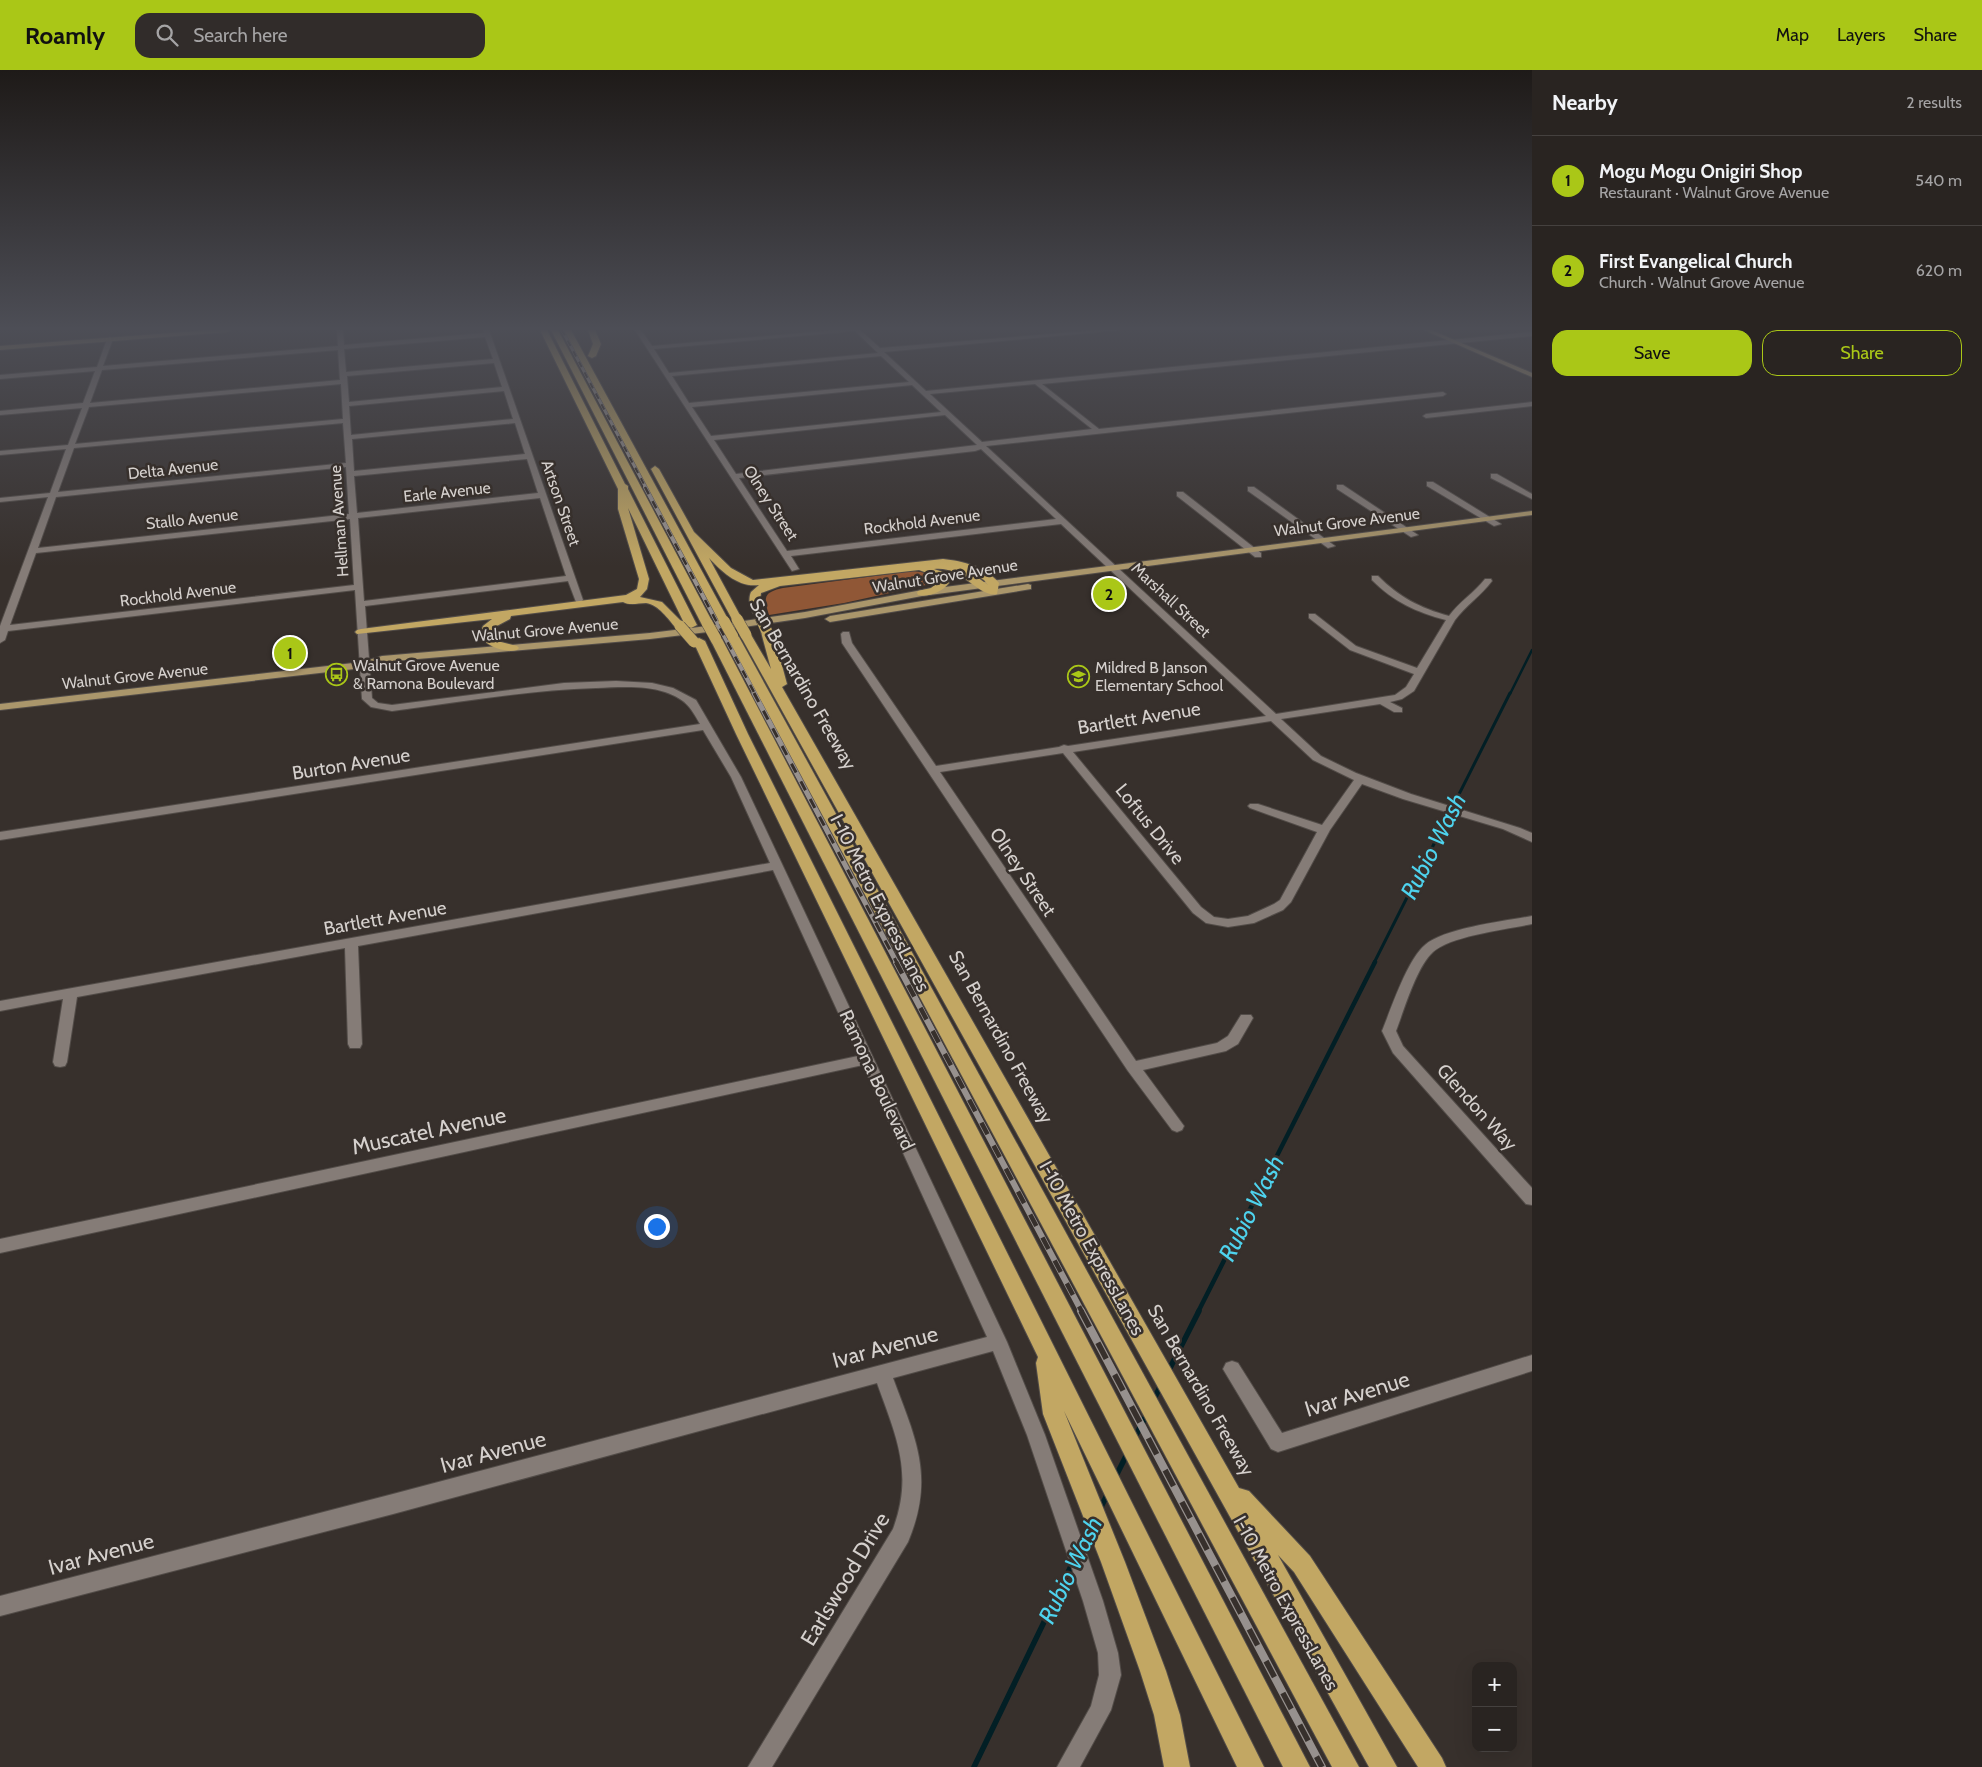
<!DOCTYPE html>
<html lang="en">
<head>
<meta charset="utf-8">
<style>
  body { margin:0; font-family:Cabin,sans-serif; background:#312c2a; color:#f1f3f6 }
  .controls { position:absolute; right:15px; bottom:15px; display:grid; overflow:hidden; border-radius:10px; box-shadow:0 5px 20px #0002 }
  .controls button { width:45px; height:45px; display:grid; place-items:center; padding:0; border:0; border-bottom:1px solid #45413f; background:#292421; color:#f1f3f6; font:25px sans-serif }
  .you { position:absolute; left:656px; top:1156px; width:18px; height:18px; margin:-12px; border:4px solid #fff; border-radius:50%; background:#1a73e8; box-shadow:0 0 0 8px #1a73e833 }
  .badge { display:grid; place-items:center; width:32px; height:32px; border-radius:50%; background:#aac717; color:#111; font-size:16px; font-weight:700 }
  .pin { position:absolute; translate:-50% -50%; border:2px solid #fff; box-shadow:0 1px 5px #0006 }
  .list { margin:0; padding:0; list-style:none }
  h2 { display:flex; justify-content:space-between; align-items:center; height:65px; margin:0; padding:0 20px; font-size:21px }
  h2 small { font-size:16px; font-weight:400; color:#a5a4a5 }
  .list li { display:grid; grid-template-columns:32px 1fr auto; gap:15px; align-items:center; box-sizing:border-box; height:90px; padding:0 20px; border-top:1px solid #45413f }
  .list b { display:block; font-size:19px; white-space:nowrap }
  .list p { margin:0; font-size:16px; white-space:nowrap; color:#a5a4a5 }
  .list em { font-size:16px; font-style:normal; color:#a5a4a5 }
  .actions { display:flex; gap:10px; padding:15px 20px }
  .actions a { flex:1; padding:11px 0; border:1px solid #aac717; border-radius:15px; text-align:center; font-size:18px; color:#aac717 }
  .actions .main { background:#aac717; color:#111 }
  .icon { flex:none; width:28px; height:28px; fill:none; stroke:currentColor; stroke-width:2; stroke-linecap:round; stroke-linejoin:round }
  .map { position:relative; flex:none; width:1532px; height:1697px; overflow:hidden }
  header { display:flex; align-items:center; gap:30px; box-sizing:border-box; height:70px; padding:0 25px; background:#aac717; color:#111 }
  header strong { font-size:24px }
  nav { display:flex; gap:28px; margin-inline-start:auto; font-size:18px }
  .search { width:350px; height:45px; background:#312c2a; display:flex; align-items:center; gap:12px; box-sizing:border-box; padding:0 18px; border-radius:15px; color:#a5a4a5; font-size:19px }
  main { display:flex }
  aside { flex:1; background:#292421 }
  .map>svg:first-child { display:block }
  .forest { fill:#905736 }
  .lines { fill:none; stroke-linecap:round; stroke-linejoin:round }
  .stream-far3 { stroke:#021f25; stroke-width:2.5 }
  .stream-far2 { stroke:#021f25; stroke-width:3 }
  .stream-far1 { stroke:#021f25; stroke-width:4.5 }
  .stream { stroke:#021f25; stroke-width:5.5 }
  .minor-casing { stroke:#524c48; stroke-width:2 }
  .major-casing { stroke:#524c48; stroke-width:2 }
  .highway-casing { stroke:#524c48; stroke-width:2 }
  .minor { fill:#857c77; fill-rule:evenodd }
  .major { fill:#aa966b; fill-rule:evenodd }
  .highway { fill:#c2a763; fill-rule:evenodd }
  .rail-far4-casing { stroke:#97918e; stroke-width:3 }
  .rail-far3-casing { stroke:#97918e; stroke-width:4 }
  .rail-far2-casing { stroke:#97918e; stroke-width:5 }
  .rail-far1-casing { stroke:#97918e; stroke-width:6 }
  .rail-casing { stroke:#97918e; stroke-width:8 }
  .rail-far4 { stroke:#37302c; stroke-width:2; stroke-dasharray:6; stroke-linecap:butt }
  .rail-far3 { stroke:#37302c; stroke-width:2.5; stroke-dasharray:8; stroke-linecap:butt }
  .rail-far2 { stroke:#37302c; stroke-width:3; stroke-dasharray:10; stroke-linecap:butt }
  .rail-far1 { stroke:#37302c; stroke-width:4.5; stroke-dasharray:13; stroke-linecap:butt }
  .rail { stroke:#37302c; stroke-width:5.5; stroke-dasharray:18; stroke-linecap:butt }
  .highway-bridge-casing { stroke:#524c48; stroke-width:12; stroke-linecap:butt }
  .highway-bridge { stroke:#c2a763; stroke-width:11 }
  .labels { text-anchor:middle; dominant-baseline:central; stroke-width:5; stroke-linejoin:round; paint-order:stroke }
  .far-street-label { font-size:16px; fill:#d5d0cd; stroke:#37302c }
  .far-poi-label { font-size:16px; fill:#d5d0cd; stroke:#37302c; text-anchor:start }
  .street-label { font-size:19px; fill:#d5d0cd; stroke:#37302c }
  .near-street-label { font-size:22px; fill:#d5d0cd; stroke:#37302c }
  .near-water-label { font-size:24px; font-style:italic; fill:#4ed3ee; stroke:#37302c }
</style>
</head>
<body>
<header>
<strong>Roamly</strong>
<div class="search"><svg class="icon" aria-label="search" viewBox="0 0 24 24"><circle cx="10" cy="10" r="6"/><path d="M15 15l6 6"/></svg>Search here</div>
<nav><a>Map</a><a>Layers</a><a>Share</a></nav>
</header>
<main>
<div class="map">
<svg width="1532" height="1697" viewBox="0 0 1532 1697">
  <rect width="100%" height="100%" fill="#37302c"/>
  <path class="forest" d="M913,501L928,503L933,509L926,515L844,533L769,545C763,527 764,522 783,518Z"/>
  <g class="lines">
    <polyline class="stream-far3" points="1510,624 1532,580"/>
    <polyline class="stream-far2" points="1374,893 1510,623"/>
    <polyline class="stream-far1" points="1198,1242 1375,892"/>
    <g class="stream">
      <polyline points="1169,1300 1199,1241"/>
      <polyline points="1154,1329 1161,1315"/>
      <polyline points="1135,1367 1147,1344"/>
      <polyline points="1115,1408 1128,1382"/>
      <polyline points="1100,1439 1108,1423"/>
      <polyline points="1081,1477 1091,1456"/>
      <polyline points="974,1697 1073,1492"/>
    </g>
    <defs>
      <g id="minor">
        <path d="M337,260H343L344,275L484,263L483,260H489L583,530L579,533L576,532L568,511L365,536L372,628L378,633L392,635L564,613L616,611L652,613L673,618L696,630L741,707L1007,1272L1045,1365L1103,1531L1118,1583L1121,1605L1111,1640L1080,1697H1057L1091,1636L1099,1605L1098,1583L1083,1531L1027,1365L993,1281L893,1308C916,1370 935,1407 908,1472L772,1697H748L893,1459C914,1403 896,1366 877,1313L393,1444L0,1546V1526L393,1424L987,1267L863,995L0,1183V1169L858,986L773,800L358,876L362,974L360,978H350L348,974L345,878L77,927L67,992L65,996L60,997L55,996L53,992L63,929L0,941V931L770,793L731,707L703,660L0,770V762L700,654C690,636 685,629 665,622C644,615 618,617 596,618C528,620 460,632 392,641L371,637L362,629L355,520L8,561L5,570L0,573V556L48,427L0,432V428L50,423L66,379L0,385V381L68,375L82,338L0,345V341L83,333L95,301L0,309V305L97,297L107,269L110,267L113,269L103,296L338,276ZM485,267L493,289L346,302L344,279ZM338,280L340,310L90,333L102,300ZM494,293L502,317L349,332L347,306ZM341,314L343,349L75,374L89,337ZM504,321L513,349L351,365L349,336ZM343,353L346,393L58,422L74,378ZM515,353L525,384L354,401L352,369ZM527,389L538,423L357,443L354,406ZM346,397L349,444L38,478L56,427ZM540,428L566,506L364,531L358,448ZM350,449L354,515L10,555L36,483Z"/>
        <path d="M635,260H641L652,276L836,260H860L880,278L1100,260H1120L884,282L926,321L1532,262V266L1042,314L1099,359L1443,322L1446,324L1443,326L986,376L1276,644L1395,625L1406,617L1414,604L1350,580L1309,548V544H1315L1356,576L1417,598L1446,550C1416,542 1394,532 1372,510V506H1378C1399,527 1420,538 1449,546C1459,532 1474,523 1485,509H1491L1492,511C1481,526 1466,535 1455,550L1414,621L1402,629L1390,632L1402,638V642H1394L1380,634L1281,649L1321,686L1356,703L1411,724L1520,758L1532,763V772L1503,759L1403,729L1362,714L1330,760L1291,832L1283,840L1254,853L1228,857L1206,853L1193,843L1063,683L940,702L1136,991L1217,973L1228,966L1241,945H1251L1253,948L1238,974L1226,981L1143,1000L1184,1056L1182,1060L1177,1062L1172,1060L1128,1001L842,573L841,564L843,562H849L852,573L936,696L1059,677L1064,675L1068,676L1266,646L1061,454L791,486L799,499L792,501ZM855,261L878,283L669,303L654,279ZM881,286L909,312L689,333L672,306ZM1035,314L1092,359L982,372L930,324ZM912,315L941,342L711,366L692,337ZM945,345L977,375L736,404L714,370ZM981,379L1056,449L787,481L739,408L975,381ZM1271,651L1313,690L1354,710L1322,755L1258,734H1250L1248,736L1250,738L1317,762L1280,830L1274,834L1248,846L1228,849L1214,847L1201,837L1073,682Z"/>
        <polygon points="1532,332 1532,336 1426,348 1423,346 1426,344"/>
        <polygon points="1491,404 1497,404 1532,424 1532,429 1491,408"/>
        <polygon points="1427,412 1433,412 1501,454 1494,456 1427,416"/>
        <polygon points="1337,415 1343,415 1418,465 1411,467 1337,419"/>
        <polygon points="1248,417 1254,417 1335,476 1328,478 1248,421"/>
        <polygon points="1177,422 1183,422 1261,483 1261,487 1255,487 1177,426"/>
        <path d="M1532,846V854C1508,859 1450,866 1433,882C1417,896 1404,940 1396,961L1403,976L1532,1118V1135L1526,1134L1393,983L1382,961C1391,939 1407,890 1425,875C1444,858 1506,851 1532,846Z"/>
        <polygon points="1532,1285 1532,1301 1278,1382 1271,1379 1223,1299 1226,1293 1232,1291 1238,1293 1282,1363"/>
      </g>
      <g id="major">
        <polygon points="210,260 231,260 228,262 0,280 0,276"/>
        <polygon points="1424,260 1431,260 1532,303 1532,307"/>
        <polygon points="1532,441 1532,445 922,526 805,548 724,560 650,569 383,592 363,598 0,640 0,634 362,592 382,586 650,563 724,554 805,542 922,520"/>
        <polygon points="1028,514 1031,515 1031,519 830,552 825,549 830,546"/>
      </g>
      <g id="highway">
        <path d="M540,260H547L625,414L628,416V419L697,555L691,558L685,555L628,438L649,509L647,519L640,527L662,532L686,556L684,558H676C668,549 659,535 646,533C638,533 630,536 623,532L511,546L510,549L493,558L491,565L497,571L517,576L519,578L517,580C504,583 487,576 479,566L483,556L492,549L357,564L355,562L357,560L361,559L626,525L637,519L639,509L618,439V419Z"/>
        <polygon points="551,260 558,260 713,553 711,555 703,555 701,553"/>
        <polygon points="564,260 571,260 729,551 728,553 724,554 719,551"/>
        <polygon points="588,260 595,260 601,274 596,286 592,288 588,286 593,274"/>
        <path d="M655,396L659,399L694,462L731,498L753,510L943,489C963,491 986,497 999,513L997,524C979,528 961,495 934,499L943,502L949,513C942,522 930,527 918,525L917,523L918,521L931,518L938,512L935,506L919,500L780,516L761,523L760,531L765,546L760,549C751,546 747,531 751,522L759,515C739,518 722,502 709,488L742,549L741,551H733L651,399ZM970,502L984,510L988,515Z"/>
        <polygon points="767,559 773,562 787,614 782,617 1239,1418 1249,1421 1310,1486 1442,1688 1446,1697 1418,1697 1294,1502 1278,1485 1397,1697 1369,1697 740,565 742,563 750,563 771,599 761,562"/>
        <polygon points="733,564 739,567 1359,1697 1332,1697 727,567"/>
        <polygon points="716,566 722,569 1310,1697 1283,1697 710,569"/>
        <polygon points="699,568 705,571 748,664 1264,1697 1237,1697 1064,1341 1125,1492 1166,1601 1180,1645 1190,1697 1164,1697 1154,1645 1140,1601 1101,1492 1043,1344 1036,1293 1038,1287 736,664 693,571"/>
      </g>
    </defs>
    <use href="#minor" class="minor-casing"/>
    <use href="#major" class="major-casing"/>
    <use href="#highway" class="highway-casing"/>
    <use href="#minor" class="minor"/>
    <use href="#major" class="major"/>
    <use href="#highway" class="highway"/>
    <defs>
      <polyline id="rail-far4" points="562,260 646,418"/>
      <polyline id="rail-far3" points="645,417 755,624"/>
      <polyline id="rail-far2" points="754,623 897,893"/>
      <polyline id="rail-far1" points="896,892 1082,1242"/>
      <polyline id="rail" points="1081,1241 1322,1697"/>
    </defs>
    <use href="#rail-far4" class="rail-far4-casing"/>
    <use href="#rail-far3" class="rail-far3-casing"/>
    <use href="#rail-far2" class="rail-far2-casing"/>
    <use href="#rail-far1" class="rail-far1-casing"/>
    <use href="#rail" class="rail-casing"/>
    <use href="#rail-far4" class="rail-far4"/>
    <use href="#rail-far3" class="rail-far3"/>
    <use href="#rail-far2" class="rail-far2"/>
    <use href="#rail-far1" class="rail-far1"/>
    <use href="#rail" class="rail"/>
    <defs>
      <g id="highway-bridge">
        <polyline points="760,546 767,562"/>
        <polyline points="737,549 746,565"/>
        <polyline points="724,551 733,567"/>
        <polyline points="707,553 716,569"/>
        <polyline points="680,556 694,572"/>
      </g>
    </defs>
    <use href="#highway-bridge" class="highway-bridge-casing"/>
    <use href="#highway-bridge" class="highway-bridge"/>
  </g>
  <linearGradient id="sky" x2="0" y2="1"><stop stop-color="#1e1a18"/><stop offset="0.52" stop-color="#4d4e56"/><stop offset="1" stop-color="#4d4e56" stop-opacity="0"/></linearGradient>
  <rect width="1532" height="497" fill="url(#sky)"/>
  <defs>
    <symbol id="bus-ring" viewBox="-11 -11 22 22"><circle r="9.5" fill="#37302c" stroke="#aac717" stroke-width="1.5"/><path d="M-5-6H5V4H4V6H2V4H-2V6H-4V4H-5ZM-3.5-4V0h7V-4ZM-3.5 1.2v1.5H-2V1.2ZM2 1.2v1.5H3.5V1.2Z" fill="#aac717"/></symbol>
    <symbol id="school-ring" viewBox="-11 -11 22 22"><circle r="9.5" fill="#37302c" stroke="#aac717" stroke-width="1.5"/><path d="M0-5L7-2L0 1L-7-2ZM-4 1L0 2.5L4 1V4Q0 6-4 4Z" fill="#aac717"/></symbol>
  </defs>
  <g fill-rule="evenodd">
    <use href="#bus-ring" x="324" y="592" width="25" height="25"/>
    <use href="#school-ring" x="1066" y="594" width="25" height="25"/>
  </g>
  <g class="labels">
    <g class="far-street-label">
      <text transform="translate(173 399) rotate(-6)">Delta Avenue</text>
      <text transform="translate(447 422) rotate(-6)">Earle Avenue</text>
      <text transform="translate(561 433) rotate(71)">Artson Street</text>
      <text transform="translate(771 433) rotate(57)">Olney Street</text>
      <text transform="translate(192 449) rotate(-6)">Stallo Avenue</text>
      <text transform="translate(339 451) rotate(-94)">Hellman Avenue</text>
      <text transform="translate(922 452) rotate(-7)">Rockhold Avenue</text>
      <text transform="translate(1347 452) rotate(-7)">Walnut Grove Avenue</text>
      <text transform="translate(945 506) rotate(-9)">Walnut Grove Avenue</text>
      <text transform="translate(178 524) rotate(-7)">Rockhold Avenue</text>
      <text transform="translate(1171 530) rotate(43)">Marshall Street</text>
      <text transform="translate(545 560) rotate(-5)">Walnut Grove Avenue</text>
      <text transform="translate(135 606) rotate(-6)">Walnut Grove Avenue</text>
    </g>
    <g class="far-poi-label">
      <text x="353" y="595">Walnut Grove Avenue<tspan x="353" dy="18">&amp; Ramona Boulevard</tspan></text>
      <text x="1095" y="597">Mildred B Janson<tspan x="1095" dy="18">Elementary School</tspan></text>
    </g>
    <g class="street-label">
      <text transform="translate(803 614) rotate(60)">San Bernardino Freeway</text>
      <text transform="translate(1139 648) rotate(-9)">Bartlett Avenue</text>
      <text transform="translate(351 694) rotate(-9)">Burton Avenue</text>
      <text transform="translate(1150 754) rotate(51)">Loftus Drive</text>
      <text transform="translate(1023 802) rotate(56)">Olney Street</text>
      <text transform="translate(880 833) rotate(63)">I-10 Metro ExpressLanes</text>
      <text transform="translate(385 848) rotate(-10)">Bartlett Avenue</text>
      <text transform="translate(1001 967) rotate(61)">San Bernardino Freeway</text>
      <text transform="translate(877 1010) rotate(65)">Ramona Boulevard</text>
      <text transform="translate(1477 1037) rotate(48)">Glendon Way</text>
      <text transform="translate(1092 1178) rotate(61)">I-10 Metro ExpressLanes</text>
      <text transform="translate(1201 1320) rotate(60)">San Bernardino Freeway</text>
      <text transform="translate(1286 1533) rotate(61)">I-10 Metro ExpressLanes</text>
    </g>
    <g class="near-street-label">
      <text transform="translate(429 1061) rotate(-12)">Muscatel Avenue</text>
      <text transform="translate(885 1277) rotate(-15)">Ivar Avenue</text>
      <text transform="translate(1357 1324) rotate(-17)">Ivar Avenue</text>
      <text transform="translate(493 1382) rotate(-15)">Ivar Avenue</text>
      <text transform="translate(101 1484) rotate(-15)">Ivar Avenue</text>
      <text transform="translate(845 1509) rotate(-59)">Earlswood Drive</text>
    </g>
    <g class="near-water-label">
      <text transform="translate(1433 776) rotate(-63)">Rubio Wash</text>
      <text transform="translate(1251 1138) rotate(-63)">Rubio Wash</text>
      <text transform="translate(1070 1500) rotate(-64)">Rubio Wash</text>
    </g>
  </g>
</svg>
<div class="controls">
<button>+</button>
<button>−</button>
</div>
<div class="you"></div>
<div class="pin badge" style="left:290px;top:583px">1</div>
<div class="pin badge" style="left:1109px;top:524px">2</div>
</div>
<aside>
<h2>Nearby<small>2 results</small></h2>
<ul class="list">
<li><span class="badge">1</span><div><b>Mogu Mogu Onigiri Shop</b><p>Restaurant · Walnut Grove Avenue</p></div><em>540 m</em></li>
<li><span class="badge">2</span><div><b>First Evangelical Church</b><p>Church · Walnut Grove Avenue</p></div><em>620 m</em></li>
</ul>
<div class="actions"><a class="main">Save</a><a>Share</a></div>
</aside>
</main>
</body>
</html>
